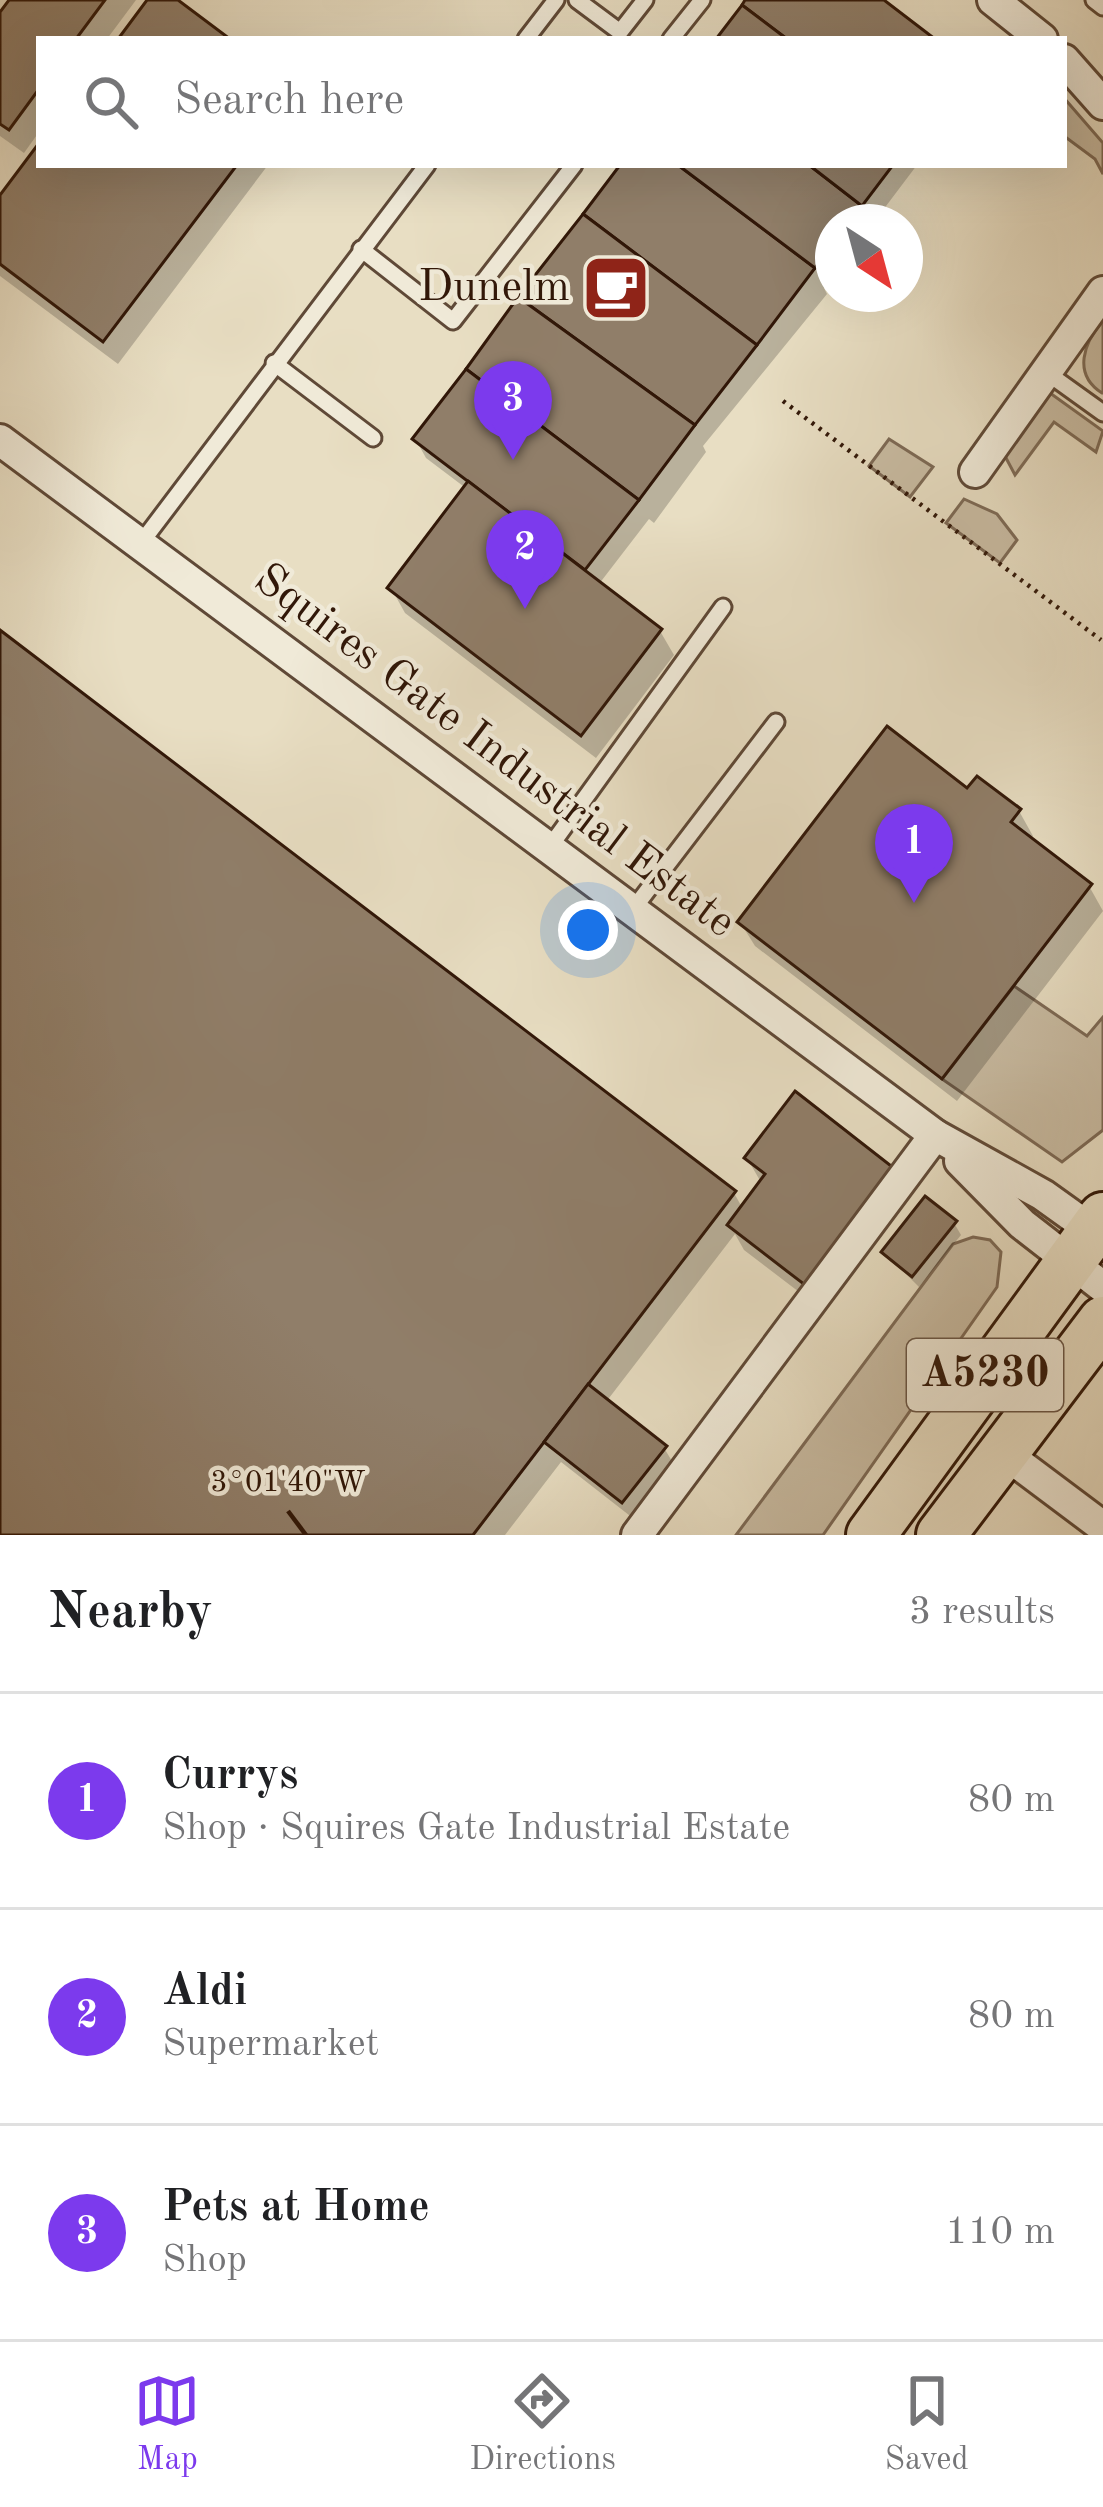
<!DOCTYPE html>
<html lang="en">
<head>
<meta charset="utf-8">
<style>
  body { margin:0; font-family:"Old Standard TT",serif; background:#f2f2f2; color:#202124 }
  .compass { position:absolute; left:815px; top:204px; width:108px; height:108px; border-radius:50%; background:#fff; box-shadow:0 12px 48px #0002; rotate:144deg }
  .you { position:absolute; left:588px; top:930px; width:42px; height:42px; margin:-30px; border:9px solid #fff; border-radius:50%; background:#1a73e8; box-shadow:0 0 0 18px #1a73e833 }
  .badge { display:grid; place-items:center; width:78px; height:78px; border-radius:50%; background:#7c3aed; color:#fff; font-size:39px; font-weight:700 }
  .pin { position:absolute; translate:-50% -99px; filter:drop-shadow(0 3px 6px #0008) }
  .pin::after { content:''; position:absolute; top:63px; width:42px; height:36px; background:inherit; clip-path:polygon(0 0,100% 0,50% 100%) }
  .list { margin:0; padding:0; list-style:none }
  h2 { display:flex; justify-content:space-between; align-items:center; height:156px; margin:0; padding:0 48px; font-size:51px }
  h2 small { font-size:39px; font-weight:400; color:#757577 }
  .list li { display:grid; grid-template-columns:78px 1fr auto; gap:36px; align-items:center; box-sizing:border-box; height:216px; padding:0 48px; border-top:3px solid #e0e0e0 }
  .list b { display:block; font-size:45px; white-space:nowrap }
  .list p { margin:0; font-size:39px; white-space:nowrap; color:#757577 }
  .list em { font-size:39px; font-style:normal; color:#757577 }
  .icon { flex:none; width:66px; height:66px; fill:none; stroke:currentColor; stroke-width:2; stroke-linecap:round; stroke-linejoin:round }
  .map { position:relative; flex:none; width:1103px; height:1535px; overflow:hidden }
  .search { position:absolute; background:#fff; box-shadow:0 12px 48px #0002; left:36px; right:36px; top:36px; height:132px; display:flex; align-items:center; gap:30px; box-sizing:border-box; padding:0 42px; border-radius:0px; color:#757577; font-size:45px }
  .sheet { height:804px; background:#fff }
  nav { display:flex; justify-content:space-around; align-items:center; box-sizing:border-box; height:168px; border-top:3px solid #e0e0e0; background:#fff; font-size:33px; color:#757577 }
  nav a { display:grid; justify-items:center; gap:6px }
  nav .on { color:#7c3aed }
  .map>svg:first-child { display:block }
  .green { fill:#c9bca3; stroke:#7d6a56; stroke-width:3 }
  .shadow { fill:#0003 }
  .building { fill:#907e69; stroke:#311708; stroke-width:3 }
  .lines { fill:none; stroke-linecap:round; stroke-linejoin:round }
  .lane-casing { stroke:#5f4937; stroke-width:21 }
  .street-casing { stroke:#5f4937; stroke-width:36 }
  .primary-casing { stroke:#311708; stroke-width:54 }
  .path { stroke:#311708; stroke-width:4.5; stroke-dasharray:3 6; stroke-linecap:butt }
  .lane { stroke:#f0ead8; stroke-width:15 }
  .street { stroke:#f0ead8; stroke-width:30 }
  .primary { stroke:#e8dec3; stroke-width:48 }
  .ticks { fill:none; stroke:#311708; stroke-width:4.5 }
  .labels { text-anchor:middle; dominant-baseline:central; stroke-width:9; stroke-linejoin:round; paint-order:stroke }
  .shield { fill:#f0ead8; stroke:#6a5646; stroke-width:3 }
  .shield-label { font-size:42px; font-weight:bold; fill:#311708 }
  .poi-label { font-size:45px; fill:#311708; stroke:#f0ead8; text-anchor:end }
  .street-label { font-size:45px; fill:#311708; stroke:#f0ead8 }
  .ticks-label { font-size:30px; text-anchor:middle; fill:#311708; stroke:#f0ead8; stroke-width:9; stroke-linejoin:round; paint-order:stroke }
</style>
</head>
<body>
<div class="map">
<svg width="1103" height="1535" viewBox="0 0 1103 1535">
  <rect width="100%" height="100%" fill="#e8dec3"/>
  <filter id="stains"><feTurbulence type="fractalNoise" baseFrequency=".00167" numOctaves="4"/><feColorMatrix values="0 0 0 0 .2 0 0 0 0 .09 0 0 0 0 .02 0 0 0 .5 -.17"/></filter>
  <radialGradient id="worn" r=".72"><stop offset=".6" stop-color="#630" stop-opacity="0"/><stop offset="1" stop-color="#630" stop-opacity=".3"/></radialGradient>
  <g class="green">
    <polygon points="1064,98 1103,143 1103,174 1095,159 1064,136"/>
    <path d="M1103,321V393H1102C1072,374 1084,342 1103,321Z"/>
    <polygon points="1050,393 1103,431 1096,452 1054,422 1015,475 1005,456"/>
    <polygon points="889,439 933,467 910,497 869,466"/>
    <polygon points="964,499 997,514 1017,540 1000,563 946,523"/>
    <polygon points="1014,986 1087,1036 1103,1017 1103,1130 1062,1162 942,1079"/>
    <polygon points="973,1237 990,1240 1001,1252 997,1287 823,1535 736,1535 953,1244"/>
  </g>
  <g class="shadow">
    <polygon points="12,0 136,0 107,39 39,39 39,132 24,153 0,136 0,17"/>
    <polygon points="39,148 39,165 268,165 118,364 0,276 0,200"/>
    <polygon points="624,165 917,165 874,222 833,222 833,276 824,288 827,294 703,446 706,452 654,523 649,519 599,584 660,631 674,655 596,758 405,613 391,588 467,489 426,458 416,440"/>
    <polygon points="0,634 734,1193 743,1209 762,1184 747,1158 796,1095 820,1308 744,1250 735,1234 606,1402 664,1448 675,1466 634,1519 561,1462 505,1535 0,1535"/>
    <polygon points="1019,811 1033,836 1030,840 1089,886 1103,911 957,1101 755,946 740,922"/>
    <polygon points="954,1223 961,1235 919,1287 884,1252"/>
  </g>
  <g class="building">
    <polygon points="9,0 105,0 76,39 39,39 39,89 9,130 0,124 0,12"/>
    <polygon points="147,0 178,0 230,39 118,39"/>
    <polygon points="745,0 884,0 935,39 787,39 742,5"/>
    <polygon points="742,5 787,39 716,39"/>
    <polygon points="39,143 39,165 237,165 103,342 0,264 0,195"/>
    <polygon points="620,165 678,165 815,268 757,345 583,214"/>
    <polygon points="678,165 809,165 862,206 850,222 833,222 833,244 815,268"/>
    <polygon points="809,165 893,165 862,206"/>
    <polygon points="583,214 757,345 695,425 518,297"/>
    <polygon points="518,297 695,425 639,500 466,369"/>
    <polygon points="466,369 639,500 585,570 412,439"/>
    <polygon points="468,481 662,629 581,736 387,588"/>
    <polygon points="0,630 736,1191 473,1535 0,1535"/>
    <polygon points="887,726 967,788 977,776 1021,809 1011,822 1092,884 942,1079 737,922"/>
    <polygon points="795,1091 895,1169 805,1285 727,1225 765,1174 744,1158"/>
    <polygon points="925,1196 957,1221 912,1277 881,1252"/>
    <polygon points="588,1384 667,1446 622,1503 544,1442"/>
  </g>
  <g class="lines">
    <defs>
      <g id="lane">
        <polyline points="577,0 620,32 645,0"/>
        <polyline points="1094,0 1103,7"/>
        <polyline points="526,39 556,0"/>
        <polyline points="671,39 702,0"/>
        <polyline points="361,249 453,321 574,165"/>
        <polyline points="274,363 373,438"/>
        <polyline points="1046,372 1103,413"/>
        <polyline points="141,543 427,165"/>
        <polyline points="549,848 723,607"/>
        <polyline points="631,912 776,722"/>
      </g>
      <g id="street">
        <polyline points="993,0 1042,39"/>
        <polyline points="1064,60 1103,104"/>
        <polyline points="0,440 935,1135 1043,1195 1103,1238"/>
        <polyline points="975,472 1103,292"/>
        <polyline points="960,1161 1022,1224 1103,1287"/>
        <polyline points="1003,1452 1103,1527"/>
        <polyline points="637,1535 935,1135"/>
      </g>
      <g id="primary">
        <polyline points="871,1535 1103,1217"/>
        <polyline points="941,1535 1103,1321"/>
      </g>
    </defs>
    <use href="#lane" class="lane-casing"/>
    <use href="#street" class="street-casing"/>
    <use href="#primary" class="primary-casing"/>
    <polyline class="path" points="783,401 1101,640"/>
    <use href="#lane" class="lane"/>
    <use href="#street" class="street"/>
    <use href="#primary" class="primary"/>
  </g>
  <path class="ticks" d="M288,1511L306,1535"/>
  <defs>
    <symbol id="cafe-square" viewBox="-11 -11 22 22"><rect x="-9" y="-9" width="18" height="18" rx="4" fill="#8f2418" stroke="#f0ead8"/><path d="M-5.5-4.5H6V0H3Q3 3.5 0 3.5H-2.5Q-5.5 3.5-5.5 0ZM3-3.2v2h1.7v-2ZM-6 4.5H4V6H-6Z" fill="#fff"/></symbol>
  </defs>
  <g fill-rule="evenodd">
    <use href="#cafe-square" x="578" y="250" width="76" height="76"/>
  </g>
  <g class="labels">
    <rect class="shield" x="907" y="1339" width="156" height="72" rx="9"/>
    <g class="shield-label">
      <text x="985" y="1375">A5230</text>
    </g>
    <g class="poi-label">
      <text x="570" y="288">Dunelm</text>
    </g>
    <g class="street-label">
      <text transform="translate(494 752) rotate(37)">Squires Gate Industrial Estate</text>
    </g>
  </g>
  <g class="ticks-label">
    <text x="288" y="1491">3°01'40"W</text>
  </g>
  <rect width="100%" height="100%" filter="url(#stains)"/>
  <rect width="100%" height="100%" fill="url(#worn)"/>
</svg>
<svg class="compass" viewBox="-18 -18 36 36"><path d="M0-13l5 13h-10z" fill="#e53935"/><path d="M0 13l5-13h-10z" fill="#757577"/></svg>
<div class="you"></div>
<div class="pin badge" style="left:914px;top:903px">1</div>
<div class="pin badge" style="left:525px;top:609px">2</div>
<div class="pin badge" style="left:513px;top:460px">3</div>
<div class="search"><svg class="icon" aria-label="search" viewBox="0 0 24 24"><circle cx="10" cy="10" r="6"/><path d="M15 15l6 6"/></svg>Search here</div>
</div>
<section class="sheet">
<h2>Nearby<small>3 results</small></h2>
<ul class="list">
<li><span class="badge">1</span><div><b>Currys</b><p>Shop · Squires Gate Industrial Estate</p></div><em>80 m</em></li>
<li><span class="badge">2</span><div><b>Aldi</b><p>Supermarket</p></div><em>80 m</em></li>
<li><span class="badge">3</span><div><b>Pets at Home</b><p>Shop</p></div><em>110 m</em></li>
</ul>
</section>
<nav>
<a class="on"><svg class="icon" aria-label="map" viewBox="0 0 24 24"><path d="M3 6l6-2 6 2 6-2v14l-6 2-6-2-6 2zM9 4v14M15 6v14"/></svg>Map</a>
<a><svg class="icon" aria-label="directions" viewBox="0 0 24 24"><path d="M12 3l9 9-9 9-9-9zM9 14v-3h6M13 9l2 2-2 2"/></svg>Directions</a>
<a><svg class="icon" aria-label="saved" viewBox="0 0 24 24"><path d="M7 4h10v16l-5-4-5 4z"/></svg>Saved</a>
</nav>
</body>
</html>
